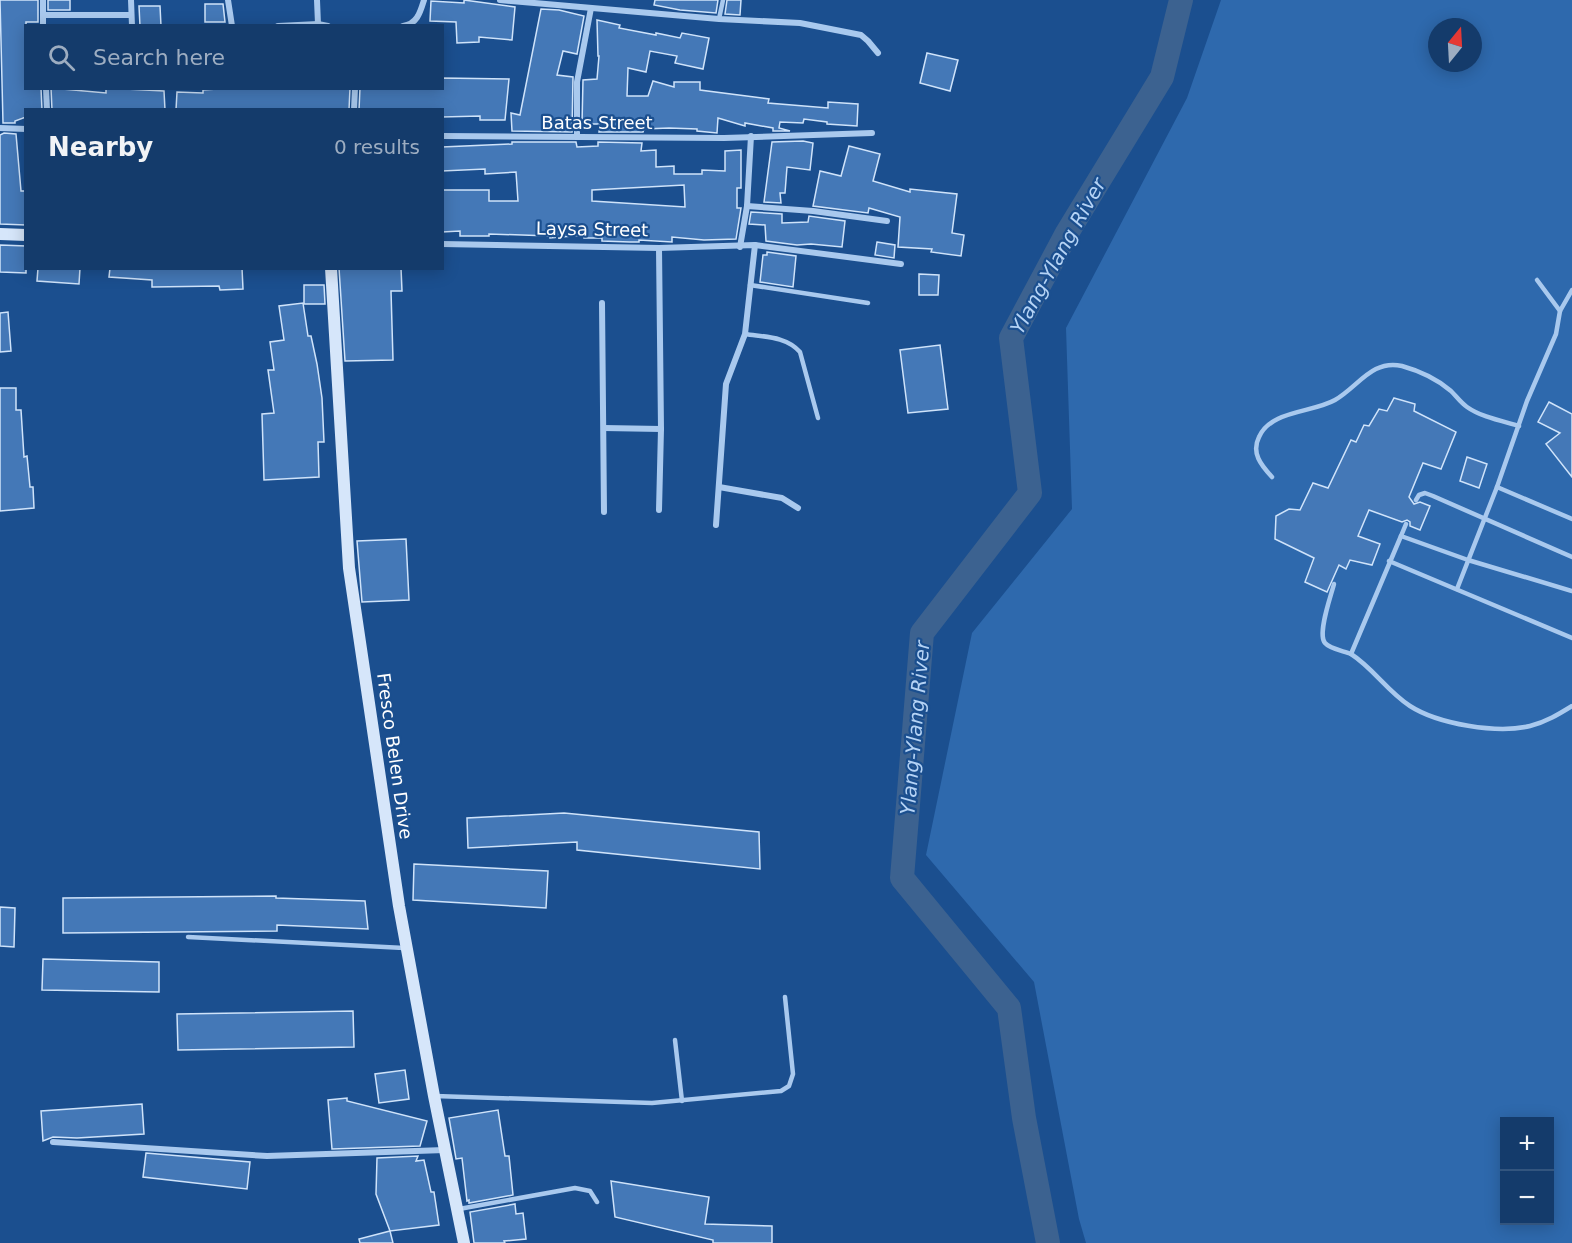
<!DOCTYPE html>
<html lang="en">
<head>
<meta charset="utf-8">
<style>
  body { margin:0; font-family:"DejaVu Sans",sans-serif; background:#1d4271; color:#f1f3f6 }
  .controls { position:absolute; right:18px; bottom:18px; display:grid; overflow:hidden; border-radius:0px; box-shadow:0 3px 15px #0003 }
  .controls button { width:54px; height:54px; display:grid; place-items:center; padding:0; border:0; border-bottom:2px solid #33557e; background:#143b6b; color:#f1f3f6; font:30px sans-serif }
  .compass { position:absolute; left:1428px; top:18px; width:54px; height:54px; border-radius:50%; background:#143b6b; box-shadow:0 3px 15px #0003; rotate:18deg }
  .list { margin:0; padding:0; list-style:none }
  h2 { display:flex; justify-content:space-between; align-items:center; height:78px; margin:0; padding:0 24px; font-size:26px }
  h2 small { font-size:20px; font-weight:400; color:#9dadc1 }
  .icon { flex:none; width:33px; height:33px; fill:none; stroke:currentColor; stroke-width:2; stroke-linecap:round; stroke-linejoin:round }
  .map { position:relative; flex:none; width:1572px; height:1243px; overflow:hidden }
  .search { position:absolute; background:#143b6b; box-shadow:0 3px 15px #0003; left:24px; top:24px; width:420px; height:66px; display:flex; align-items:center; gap:15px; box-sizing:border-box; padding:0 21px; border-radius:0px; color:#9dadc1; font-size:22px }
  .panel { position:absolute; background:#143b6b; box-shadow:0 3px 15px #0003; left:24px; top:108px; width:420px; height:162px; border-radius:0px }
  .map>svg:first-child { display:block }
  .green { fill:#2e69ad; fill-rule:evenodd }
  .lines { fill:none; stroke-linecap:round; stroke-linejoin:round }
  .river { stroke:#3c6290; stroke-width:24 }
  .building { fill:#4478b7; stroke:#cfe3fa; stroke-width:1.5; fill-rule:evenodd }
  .lane { stroke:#a9c9ee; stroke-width:4.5 }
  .street { stroke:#a9c9ee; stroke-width:6 }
  .secondary { stroke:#d6e6fa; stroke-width:12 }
  .labels { text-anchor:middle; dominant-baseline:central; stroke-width:4.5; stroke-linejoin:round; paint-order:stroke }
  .street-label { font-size:18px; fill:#fff; stroke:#1b4f8f }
  .water-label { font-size:20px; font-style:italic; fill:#b5d3f5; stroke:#1b4f8f }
</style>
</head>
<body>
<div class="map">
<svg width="1572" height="1243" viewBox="0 0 1572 1243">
  <rect width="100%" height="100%" fill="#1b4f8f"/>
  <path class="green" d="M1221,0H1572V1243H1086L1079,1219L1034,982L926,855L972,633L1072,509L1066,328L1187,98ZM1437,27H1473V63H1437ZM1504,1122H1550V1220H1504Z"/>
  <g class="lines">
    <polyline class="river" points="1048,1243 1024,1118 1009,1008 902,878 922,633 1030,493 1011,338 1067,233 1162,77 1181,0"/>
  </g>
  <g class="building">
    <polygon points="0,0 38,0 38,22 26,22 26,88 41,88 42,110 26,110 26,117 15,121 15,123 3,123"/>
    <rect x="48" y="0" width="22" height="10"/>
    <polygon points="464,0 515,7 512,40 479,37 479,42 457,43 456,22 430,21 431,1 464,3"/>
    <polygon points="655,0 718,0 716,13 680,10 654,5"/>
    <polygon points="727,0 741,0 740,15 725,14"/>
    <polygon points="205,4 223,4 225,22 205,22"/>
    <polygon points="139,6 160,6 161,26 140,26"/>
    <polygon points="541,9 559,10 584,16 577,54 563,51 557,75 573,77 572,132 512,131 511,113 520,115"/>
    <polygon points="597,20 620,25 619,28 656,35 656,33 680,38 682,33 709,38 703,69 675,63 677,56 650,51 646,72 628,68 627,96 648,96 653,81 674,87 674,82 700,82 700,90 769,99 768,103 828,108 828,102 858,104 857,126 827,124 827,122 804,119 803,123 780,122 779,128 790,131 773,131 773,128 745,123 745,126 718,118 717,133 697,131 697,129 669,128 644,129 643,132 599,132 600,124 582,124 583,80 597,79 599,56 598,56"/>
    <polygon points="927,53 958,60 950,91 920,83"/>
    <polygon points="442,78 509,79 505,120 480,120 480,116 442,117 442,110 359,110 360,88 442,88"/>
    <polygon points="51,88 106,93 106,88 164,91 165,110 52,110"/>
    <polygon points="232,88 350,88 349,110 176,110 177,92 203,93 203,90"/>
    <polygon points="4,133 16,134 21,191 26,191 26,225 0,224 0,135"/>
    <polygon points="803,141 813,143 810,170 787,167 785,193 780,193 781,203 764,202 772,142"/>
    <path d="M512,142H576L577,147L598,146V142L642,143L641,151L656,150V167L674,166V174H702V170L725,171V151L741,150V188H737V208H741L736,239L704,240L672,237V242L639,240V242H630L602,241V238H584V235L550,238V236L489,234V236H460V231L442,232V190H489V201H518L516,172L485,174V169L442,171V147L512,144ZM684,185L685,207L592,201V190Z"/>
    <polygon points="849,146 880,154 873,181 910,192 910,189 957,194 952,233 964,235 961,256 931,252 932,249 898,247 900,217 869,208 868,213 813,206 820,171 841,176"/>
    <polygon points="751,212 782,214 782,223 808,222 809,216 845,221 842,247 811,244 797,245 766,241 765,225 749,224"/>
    <polygon points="877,242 895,245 894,258 875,255"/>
    <polygon points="0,245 26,246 26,273 0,272"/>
    <polygon points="767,252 796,256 793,287 760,282 763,255 767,255"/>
    <polygon points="38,268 80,268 79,284 37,281"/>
    <polygon points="110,268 242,268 243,289 220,290 219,286 152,287 152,280 109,277"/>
    <polygon points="339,268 401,268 402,291 391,291 393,360 345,361"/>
    <polygon points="919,274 939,275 938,295 919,295"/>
    <polygon points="304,285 324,285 325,304 304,304"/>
    <polygon points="303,303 308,336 311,336 317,364 322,398 324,442 318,442 319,477 264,480 262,414 274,413 268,370 274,370 270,342 284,340 279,306"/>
    <polygon points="8,312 11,351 0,352 0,313"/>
    <polygon points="940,345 948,409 908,413 900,350"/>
    <polygon points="0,388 16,388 16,410 21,410 24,457 27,456 30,487 33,487 34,508 0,511"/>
    <polygon points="1394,398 1415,404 1414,411 1456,432 1441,469 1423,463 1409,497 1414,504 1420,502 1430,506 1420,530 1410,526 1410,522 1407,520 1402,522 1369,510 1358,536 1380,544 1372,565 1350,560 1346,569 1339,565 1327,592 1305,582 1314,558 1275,539 1276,516 1289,509 1300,510 1313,483 1328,488 1351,440 1356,442 1364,425 1369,426 1379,409 1387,411"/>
    <polygon points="1549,402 1572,414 1572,477 1546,444 1560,433 1538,422"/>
    <polygon points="1467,457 1487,464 1479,488 1460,481"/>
    <polygon points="406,539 409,600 362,602 357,541"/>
    <polygon points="564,813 759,832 760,869 577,850 577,842 468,848 467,818"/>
    <polygon points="414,864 548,871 546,908 413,900"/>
    <polygon points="276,896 276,898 365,901 368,929 277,925 277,931 63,933 63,898"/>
    <polygon points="0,907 15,908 14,947 0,946"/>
    <polygon points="43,959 159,962 159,992 42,990"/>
    <polygon points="353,1011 354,1047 178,1050 177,1014"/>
    <polygon points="405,1070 409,1099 379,1103 375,1074"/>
    <polygon points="347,1098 347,1101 427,1121 420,1146 332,1149 328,1100"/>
    <polygon points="142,1104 144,1134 77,1138 53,1137 43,1141 41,1111"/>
    <polygon points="498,1110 505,1156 509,1156 513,1195 469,1203 469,1200 467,1201 462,1158 456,1159 449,1118"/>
    <polygon points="146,1153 250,1162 247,1189 143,1177"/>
    <polygon points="418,1156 416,1161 424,1160 431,1192 434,1192 439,1225 390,1231 376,1194 377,1158"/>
    <polygon points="611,1181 709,1197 705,1224 772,1226 772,1243 713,1243 713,1240 615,1217"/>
    <polygon points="515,1204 516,1214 523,1213 526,1239 504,1241 505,1243 474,1243 470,1212"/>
    <polygon points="390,1231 393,1243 360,1243 359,1239"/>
  </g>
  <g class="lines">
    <g class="lane">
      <polyline points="719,19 723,0"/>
      <polyline points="1537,280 1560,311"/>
      <polyline points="750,285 868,303"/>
      <path d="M745,334C764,337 786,336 800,352L818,418"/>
      <path d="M1272,477C1261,465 1251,453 1259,437C1271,410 1312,413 1335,400C1358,387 1372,359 1402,366C1420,371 1436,378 1451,391C1456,396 1461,403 1467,407C1481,417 1502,421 1519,426"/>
      <polyline points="1497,487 1572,519"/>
      <polyline points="1416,500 1419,495 1425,493 1433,496 1572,557"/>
      <polyline points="1406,524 1401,536 1468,560 1572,591"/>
      <path d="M1401,536L1351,654C1373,668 1387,691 1410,706C1438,724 1497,734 1530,726C1546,722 1559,714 1572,706"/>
      <polyline points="1389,561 1572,638"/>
      <path d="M1334,584C1331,596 1317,634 1325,643C1330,649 1344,651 1351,654"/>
      <polyline points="1457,589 1497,487 1527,401 1556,334 1560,311 1572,290"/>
      <polyline points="188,937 404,948"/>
      <polyline points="675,1040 682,1101"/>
      <polyline points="435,1096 652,1103 781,1091 789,1086 793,1074 785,997"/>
      <polyline points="459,1209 575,1188 590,1191 597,1202"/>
    </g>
    <g class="street">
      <polyline points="43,0 43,26"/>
      <polyline points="131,0 132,26"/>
      <polyline points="228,0 232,26"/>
      <polyline points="317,0 318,24"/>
      <polyline points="500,0 719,19 800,23 861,35 868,41 878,53"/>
      <polyline points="43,15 131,15"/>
      <polyline points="278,26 318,24 328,26"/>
      <path d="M403,26C417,24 420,13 424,0"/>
      <polyline points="46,88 47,110"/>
      <polyline points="354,110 355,88"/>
      <polyline points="0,128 26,129"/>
      <polyline points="442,136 724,138 872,133"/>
      <polyline points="577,137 577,82 591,8"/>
      <polyline points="747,206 813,211 887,221"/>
      <polyline points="442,244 659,248 755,245 901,264"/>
      <polyline points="740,247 747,206 751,136"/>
      <polyline points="602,303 604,512"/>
      <polyline points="604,428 661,429"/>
      <polyline points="719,487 782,498 798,508"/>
      <polyline points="659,510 661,429 659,248"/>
      <polyline points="716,525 726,384 745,334 755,245"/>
      <polyline points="53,1142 267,1156 445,1150"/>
    </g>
    <g class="secondary">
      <polyline points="0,234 26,235"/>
      <polyline points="331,268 349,568 399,906 434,1096 464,1243"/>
    </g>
  </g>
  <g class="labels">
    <g class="street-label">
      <text x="597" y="122">Batas Street</text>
      <text transform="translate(592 229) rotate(1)">Laysa Street</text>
      <text transform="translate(395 756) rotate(82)">Fresco Belen Drive</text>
    </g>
    <g class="water-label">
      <text transform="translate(1058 256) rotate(-61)">Ylang-Ylang River</text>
      <text transform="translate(915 728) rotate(-85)">Ylang-Ylang River</text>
    </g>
  </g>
</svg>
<div class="controls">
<button>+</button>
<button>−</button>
</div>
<svg class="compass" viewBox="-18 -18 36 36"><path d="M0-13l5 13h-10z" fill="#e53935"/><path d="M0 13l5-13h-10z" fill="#9dadc1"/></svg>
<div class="search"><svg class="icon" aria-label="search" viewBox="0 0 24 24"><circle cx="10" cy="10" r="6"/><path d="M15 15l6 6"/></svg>Search here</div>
<section class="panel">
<h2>Nearby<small>0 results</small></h2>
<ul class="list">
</ul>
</section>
</div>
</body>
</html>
